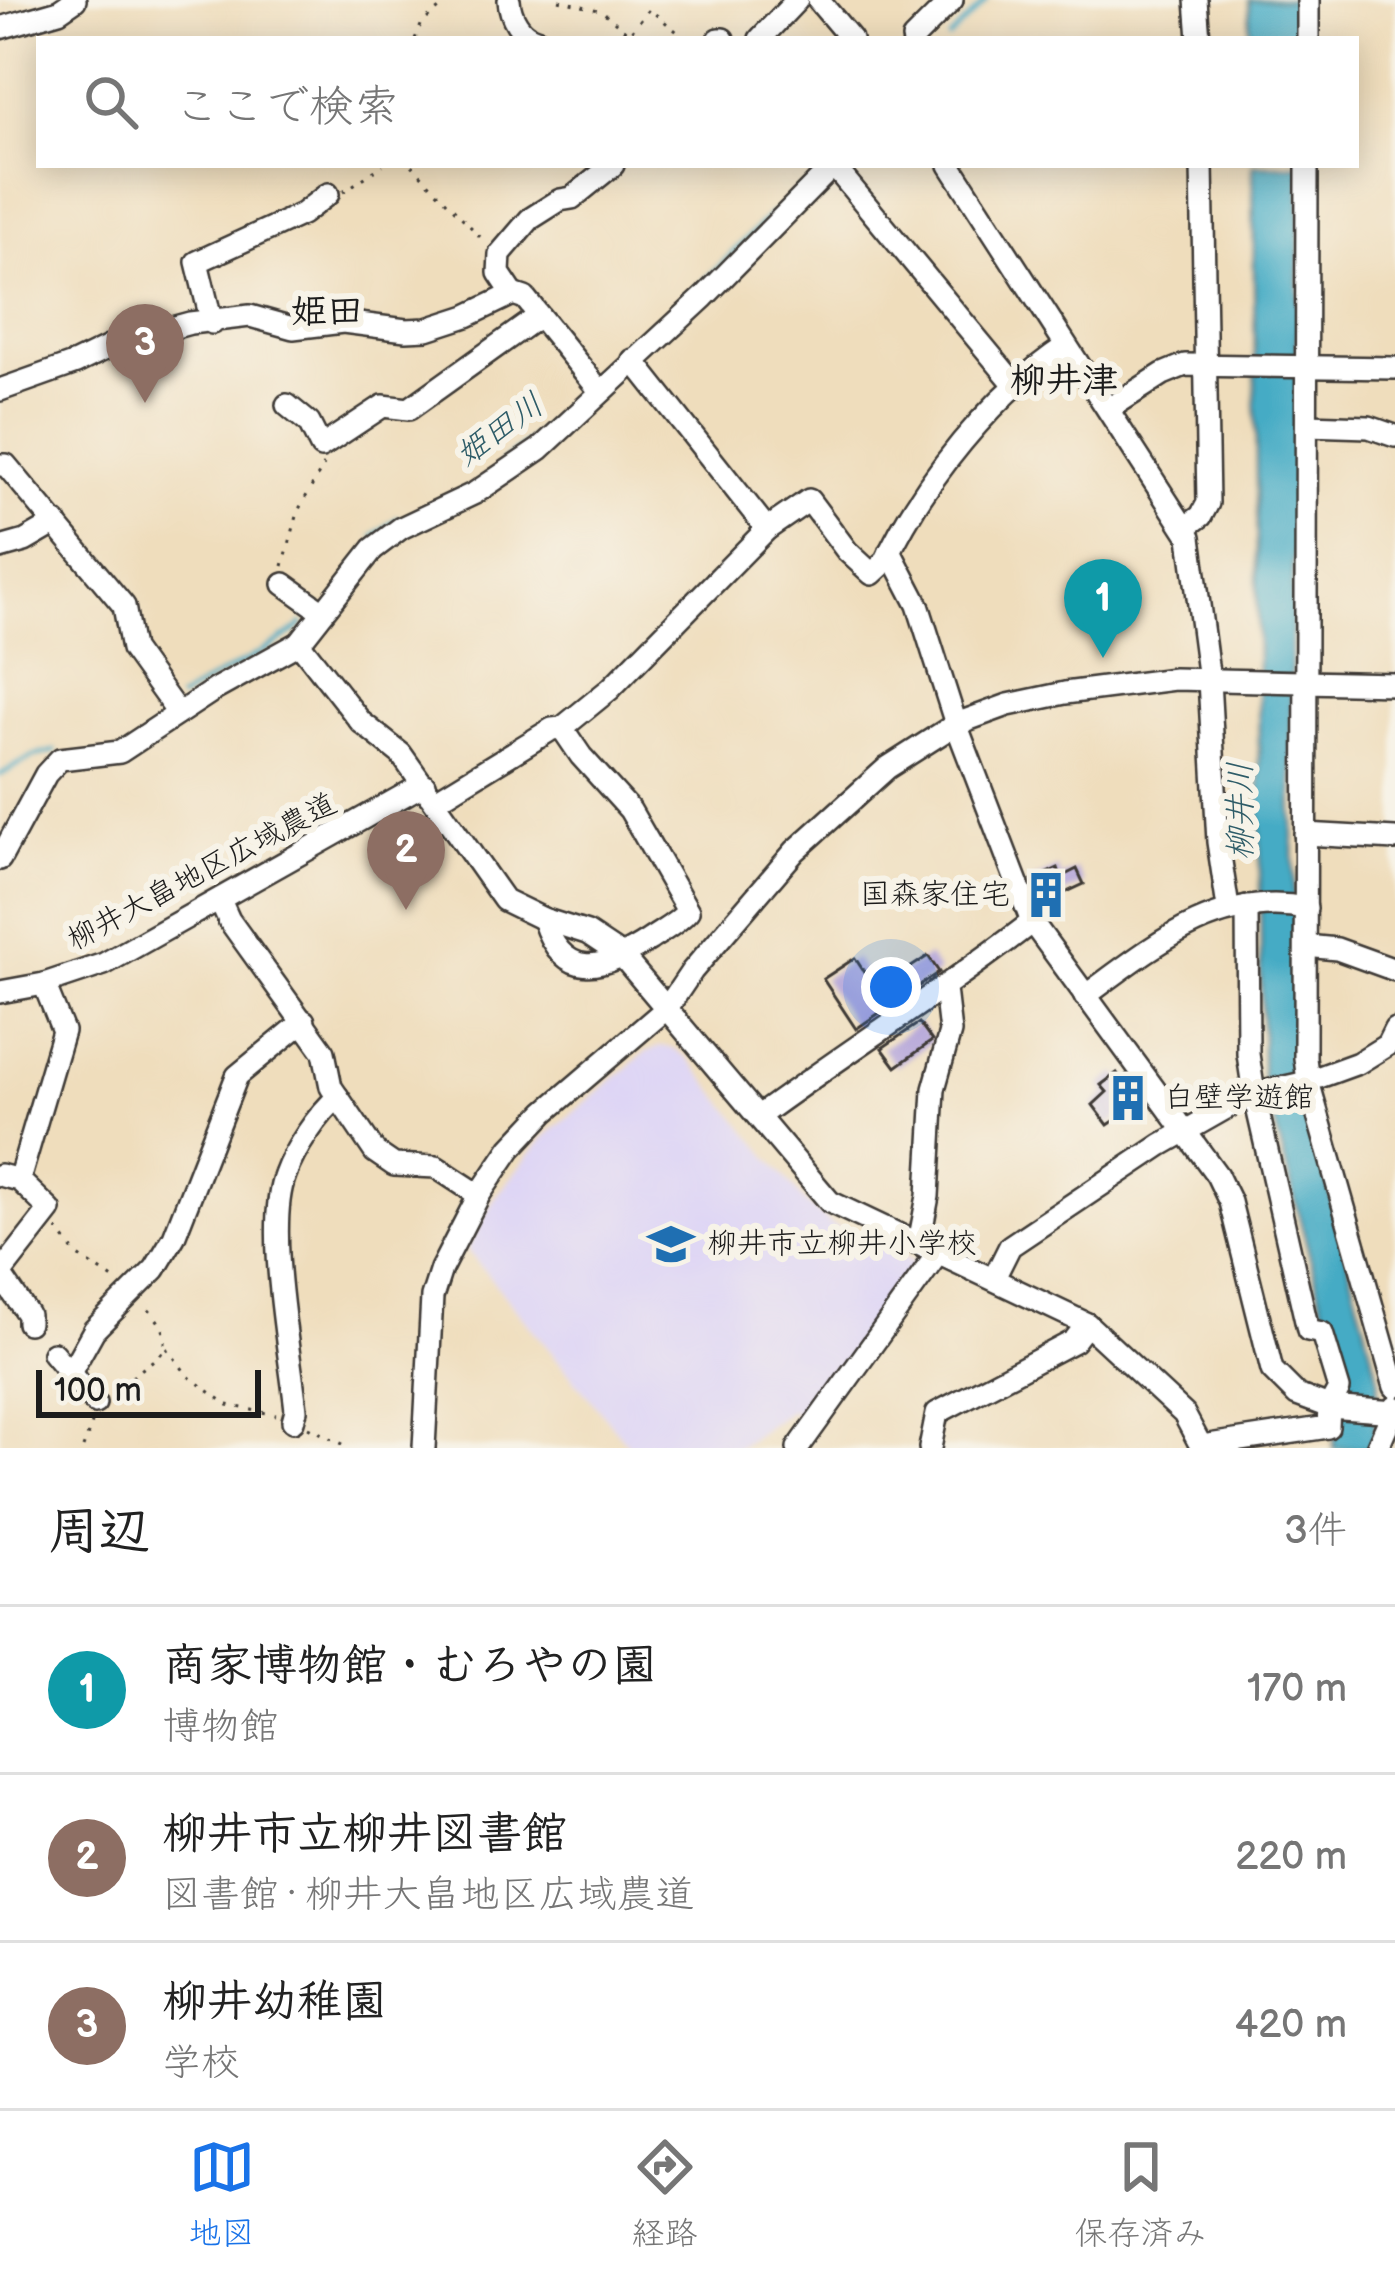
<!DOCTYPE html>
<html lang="ja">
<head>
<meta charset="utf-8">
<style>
  body { margin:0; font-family:"Balsamiq Sans","Klee One",sans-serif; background:#f6f6f6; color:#222 }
  .scale { position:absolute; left:36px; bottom:30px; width:225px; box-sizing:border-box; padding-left:12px; border:6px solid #1c1c1c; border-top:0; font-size:33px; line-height:42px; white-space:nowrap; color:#1c1c1c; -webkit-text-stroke:9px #f7f3e8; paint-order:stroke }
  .you { position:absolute; left:891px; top:987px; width:42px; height:42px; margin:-30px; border:9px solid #fff; border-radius:50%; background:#1a73e8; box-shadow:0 0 0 18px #1a73e833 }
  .badge { display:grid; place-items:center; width:78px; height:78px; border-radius:50%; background:#1a73e8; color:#fff; font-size:39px; font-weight:700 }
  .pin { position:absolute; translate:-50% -99px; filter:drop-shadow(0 3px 6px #0008) }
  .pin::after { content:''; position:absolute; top:63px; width:42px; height:36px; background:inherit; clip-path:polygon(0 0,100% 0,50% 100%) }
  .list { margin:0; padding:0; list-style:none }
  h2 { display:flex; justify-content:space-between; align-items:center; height:156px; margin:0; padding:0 48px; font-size:51px }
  h2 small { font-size:39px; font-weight:400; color:#767676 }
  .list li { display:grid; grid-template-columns:78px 1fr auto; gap:36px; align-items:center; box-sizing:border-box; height:168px; padding:0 48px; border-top:3px solid #e0e0e0 }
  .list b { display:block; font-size:45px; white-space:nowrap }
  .list p { margin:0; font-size:39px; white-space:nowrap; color:#767676 }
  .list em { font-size:39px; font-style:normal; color:#767676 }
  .icon { flex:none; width:66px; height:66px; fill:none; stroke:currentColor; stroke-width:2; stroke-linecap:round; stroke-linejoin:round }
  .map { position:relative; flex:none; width:1395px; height:1448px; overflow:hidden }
  .search { position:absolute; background:#fff; box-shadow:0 6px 30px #0003; left:36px; right:36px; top:36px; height:132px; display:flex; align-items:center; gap:30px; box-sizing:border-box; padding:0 42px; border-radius:0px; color:#767676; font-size:45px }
  .sheet { height:660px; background:#fff }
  nav { display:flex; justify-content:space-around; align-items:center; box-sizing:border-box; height:168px; border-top:3px solid #e0e0e0; background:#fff; font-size:33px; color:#767676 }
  nav a { display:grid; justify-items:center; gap:6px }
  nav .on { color:#1a73e8 }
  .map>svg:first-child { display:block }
  .built { fill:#ded5f5 }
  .water { fill:#45abc5; stroke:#306470; stroke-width:3 }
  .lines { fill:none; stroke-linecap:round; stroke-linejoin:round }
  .stream { stroke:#45abc5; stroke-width:4.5 }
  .building { fill:#aa9ad7 }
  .minor-casing { stroke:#3c3934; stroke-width:26 }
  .path { stroke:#3c3934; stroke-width:3; stroke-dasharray:3 9; stroke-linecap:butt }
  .minor { stroke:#fff; stroke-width:21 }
  .labels { text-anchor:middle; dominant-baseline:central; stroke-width:12; stroke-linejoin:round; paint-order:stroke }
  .street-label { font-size:30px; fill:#1c1c1c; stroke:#f7f3e8 }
  .poi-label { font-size:30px; fill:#1c1c1c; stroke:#f7f3e8; text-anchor:start }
  .water-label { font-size:33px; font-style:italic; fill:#2e5c68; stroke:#f7f3e8 }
  .quarter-label { font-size:36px; font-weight:bold; fill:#1c1c1c; stroke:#f7f3e8 }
</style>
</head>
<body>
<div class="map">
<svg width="1395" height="1448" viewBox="0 0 1395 1448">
  <rect width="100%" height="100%" fill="#f7f3e8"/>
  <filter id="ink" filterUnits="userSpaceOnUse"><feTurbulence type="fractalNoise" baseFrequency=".00833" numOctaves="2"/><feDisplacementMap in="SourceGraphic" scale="24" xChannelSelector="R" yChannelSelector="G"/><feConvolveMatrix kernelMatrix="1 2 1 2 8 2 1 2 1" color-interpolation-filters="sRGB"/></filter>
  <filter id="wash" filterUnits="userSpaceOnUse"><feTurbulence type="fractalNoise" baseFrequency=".004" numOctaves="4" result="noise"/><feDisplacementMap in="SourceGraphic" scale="48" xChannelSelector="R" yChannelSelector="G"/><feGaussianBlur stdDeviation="2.7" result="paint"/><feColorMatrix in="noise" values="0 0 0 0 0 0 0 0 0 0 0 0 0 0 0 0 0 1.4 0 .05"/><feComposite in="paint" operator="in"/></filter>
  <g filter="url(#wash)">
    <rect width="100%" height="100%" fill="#efddbc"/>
    <polygon class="built" points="662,1046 674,1049 689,1059 805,1202 831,1224 922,1265 805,1419 790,1410 737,1448 631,1448 467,1250 495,1198 543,1138 646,1052"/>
    <g class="water">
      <polygon points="1249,0 1303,0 1303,39 1250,39"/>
      <polygon points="1253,165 1301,165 1291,653 1296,1064 1379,1380 1374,1435 1369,1448 1333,1448 1344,1387 1262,1075"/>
    </g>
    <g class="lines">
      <g class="stream">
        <polyline points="949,39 987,0"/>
        <polyline points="687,299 772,213"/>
        <polyline points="503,462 564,413"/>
        <polyline points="374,536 398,518"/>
        <path d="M180,699C219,671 267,655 302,624"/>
        <polyline points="0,775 34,756 55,751"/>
      </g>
    </g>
    <g id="blocks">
      <g class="building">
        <polygon points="1058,868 1061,877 1077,869 1084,884 1041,904 1032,880"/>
        <polygon points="928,956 939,972 856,1029 823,979 855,958 876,990"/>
        <polygon points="919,1023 932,1041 896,1067 882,1048"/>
        <polygon points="1117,1073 1121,1079 1126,1075 1144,1101 1108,1125 1093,1105 1107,1092 1101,1085"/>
      </g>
    </g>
  </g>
  <g filter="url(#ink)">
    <use href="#blocks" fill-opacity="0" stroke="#3c3934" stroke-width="3"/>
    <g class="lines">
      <defs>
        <g id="minor">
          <path d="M509,0C510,16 520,35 536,39"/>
          <polyline points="818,0 851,39"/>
          <polyline points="1196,0 1199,39"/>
          <polyline points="0,28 59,11 75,0"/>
          <polyline points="719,39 723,39"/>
          <polyline points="760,39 797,0"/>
          <polyline points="913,39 952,0"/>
          <polyline points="1308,39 1308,0"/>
          <polyline points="833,165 1017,387"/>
          <polyline points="950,165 1190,537 1209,680 1218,842 1228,908"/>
          <polyline points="1307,165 1305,1058 1308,1081 1395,1387"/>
          <polyline points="513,294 499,273 500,254 530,219 560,200 572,198 613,165"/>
          <polyline points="212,323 197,262 302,214 328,194"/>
          <polyline points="633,360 767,529"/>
          <polyline points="0,390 76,363 117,343 190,323 250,316 293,328 343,322 406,330 427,329 467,316 513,294 525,298 600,391"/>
          <polyline points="287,405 309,423 321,447 383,406 409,409 539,316"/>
          <polyline points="1110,408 1163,374 1185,365 1395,368"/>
          <polyline points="1307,425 1369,427 1395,436"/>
          <polyline points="0,465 6,465 124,606 132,649 178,713"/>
          <polyline points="1186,527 1201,516 1208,503 1202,165"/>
          <polyline points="0,548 25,541 56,523"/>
          <polyline points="890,551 918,605 956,724 1032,922 1217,1175 1230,1202 1272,1370 1297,1395 1329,1407 1395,1412"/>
          <polyline points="284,584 323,612"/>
          <polyline points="299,643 361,722 401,754 504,900 543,919 587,933 623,957 830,1202 1087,1324 1184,1414 1202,1448"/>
          <path d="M436,800L552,729L562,728L610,689L767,529L809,500L847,551L872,574L885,562C922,482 993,394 1066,346"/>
          <polyline points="1305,834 1395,839"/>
          <polyline points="0,859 46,774 60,759 120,752 214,690 299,643 373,549 401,528 475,493 540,449 704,297 834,165"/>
          <polyline points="220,900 229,920 324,1052 331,1087 375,1152 394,1165 436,1167 479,1195"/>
          <path d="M543,919C564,984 604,969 649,940C662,931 678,923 688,911L630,810L581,756L562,728"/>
          <polyline points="1306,946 1337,949 1395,970"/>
          <polyline points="0,992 44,984 104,964 424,784"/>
          <path d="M1085,996C1152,947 1217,891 1306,908"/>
          <path d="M759,1116C849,1050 943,991 1032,922"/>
          <polyline points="0,1175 19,1180 50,1210 0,1274"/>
          <polyline points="19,1180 63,1031 44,984"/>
          <polyline points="919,1243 928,1196 934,1089 950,1032 945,989"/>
          <polyline points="0,1274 28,1315 28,1323"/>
          <polyline points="994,1278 1010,1246 1161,1145 1249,1095 1303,1083 1358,1063 1387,1045 1395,1029"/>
          <polyline points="53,1353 95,1403"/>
          <polyline points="70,1373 94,1330 155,1269 174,1237 237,1076 304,1021"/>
          <path d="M293,1421L296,1410C290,1351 265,1227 285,1175C294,1150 318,1114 338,1097"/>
          <polyline points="1202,1446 1328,1427 1329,1407 1339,1389 1322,1333 1308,1330 1254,1094 1248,1054 1247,907"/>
          <polyline points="424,1448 432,1297 441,1269 479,1195 511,1148 545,1112 667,1008 692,971 795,851 887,768 956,724 1008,705 1065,693 1174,679 1395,684"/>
          <polyline points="798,1448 939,1252"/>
          <polyline points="930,1448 937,1413 1074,1341 1087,1324"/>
          <polyline points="1377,1448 1395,1407"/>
        </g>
      </defs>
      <use href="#minor" class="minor-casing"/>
      <g class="path">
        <polyline points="559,0 602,11 629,34 649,9 686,39"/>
        <polyline points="415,39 422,23 450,0"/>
        <polyline points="412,165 485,242"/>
        <polyline points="343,192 383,165"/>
        <polyline points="283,566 299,509 324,465"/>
        <polyline points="57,1229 77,1255 116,1281"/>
        <polyline points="167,1348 188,1376 228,1405 276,1415"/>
        <path d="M113,1392L161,1354C172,1336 159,1320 146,1307"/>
        <polyline points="308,1427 351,1448"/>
        <polyline points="83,1448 93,1421"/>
      </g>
      <use href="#minor" class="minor"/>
    </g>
  </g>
  <defs>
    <symbol id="building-bare" viewBox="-9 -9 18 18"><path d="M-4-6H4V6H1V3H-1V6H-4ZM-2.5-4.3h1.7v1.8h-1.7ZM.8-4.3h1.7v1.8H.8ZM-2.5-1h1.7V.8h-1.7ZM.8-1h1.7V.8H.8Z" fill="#1f6fb2" stroke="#f7f3e8" stroke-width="2.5" paint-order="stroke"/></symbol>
    <symbol id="school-bare" viewBox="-9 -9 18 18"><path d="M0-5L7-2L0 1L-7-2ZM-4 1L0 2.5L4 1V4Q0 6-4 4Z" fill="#1f6fb2" stroke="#f7f3e8" stroke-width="2.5" paint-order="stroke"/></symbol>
  </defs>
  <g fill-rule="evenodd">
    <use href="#building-bare" x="1013" y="862" width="66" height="66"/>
    <use href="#building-bare" x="1095" y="1065" width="66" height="66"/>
    <use href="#school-bare" x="638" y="1211" width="66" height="66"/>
  </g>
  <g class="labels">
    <g class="street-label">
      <text transform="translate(202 872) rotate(-28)">柳井大畠地区広域農道</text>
    </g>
    <g class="poi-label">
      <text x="1010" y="895" text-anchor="end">国森家住宅</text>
      <text x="1164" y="1098">白壁学遊館</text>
      <text x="707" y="1244">柳井市立柳井小学校</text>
    </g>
    <g class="water-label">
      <text transform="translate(500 430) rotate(-36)">姫田川</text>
      <text transform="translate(1241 811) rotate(-90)">柳井川</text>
    </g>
    <g class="quarter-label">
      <text x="327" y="312">姫田</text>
      <text x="1064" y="381">柳井津</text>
    </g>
  </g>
</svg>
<div class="scale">100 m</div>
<div class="you"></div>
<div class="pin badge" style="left:1103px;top:658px;background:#0f9aa8">1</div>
<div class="pin badge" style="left:406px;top:910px;background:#8d6e63">2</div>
<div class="pin badge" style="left:145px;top:403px;background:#8d6e63">3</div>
<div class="search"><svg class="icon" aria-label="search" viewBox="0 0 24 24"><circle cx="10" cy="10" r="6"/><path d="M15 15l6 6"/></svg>ここで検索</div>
</div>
<section class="sheet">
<h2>周辺<small>3件</small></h2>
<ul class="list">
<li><span class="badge" style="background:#0f9aa8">1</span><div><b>商家博物館・むろやの園</b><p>博物館</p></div><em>170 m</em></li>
<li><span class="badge" style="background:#8d6e63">2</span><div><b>柳井市立柳井図書館</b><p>図書館 · 柳井大畠地区広域農道</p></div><em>220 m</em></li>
<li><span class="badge" style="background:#8d6e63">3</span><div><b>柳井幼稚園</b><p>学校</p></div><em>420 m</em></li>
</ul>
</section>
<nav>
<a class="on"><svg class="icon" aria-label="map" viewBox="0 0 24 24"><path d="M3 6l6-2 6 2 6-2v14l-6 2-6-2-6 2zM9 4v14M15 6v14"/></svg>地図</a>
<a><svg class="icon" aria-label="directions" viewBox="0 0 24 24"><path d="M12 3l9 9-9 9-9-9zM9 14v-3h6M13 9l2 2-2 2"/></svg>経路</a>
<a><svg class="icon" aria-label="saved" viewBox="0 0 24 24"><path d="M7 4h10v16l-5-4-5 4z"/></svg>保存済み</a>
</nav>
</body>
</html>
